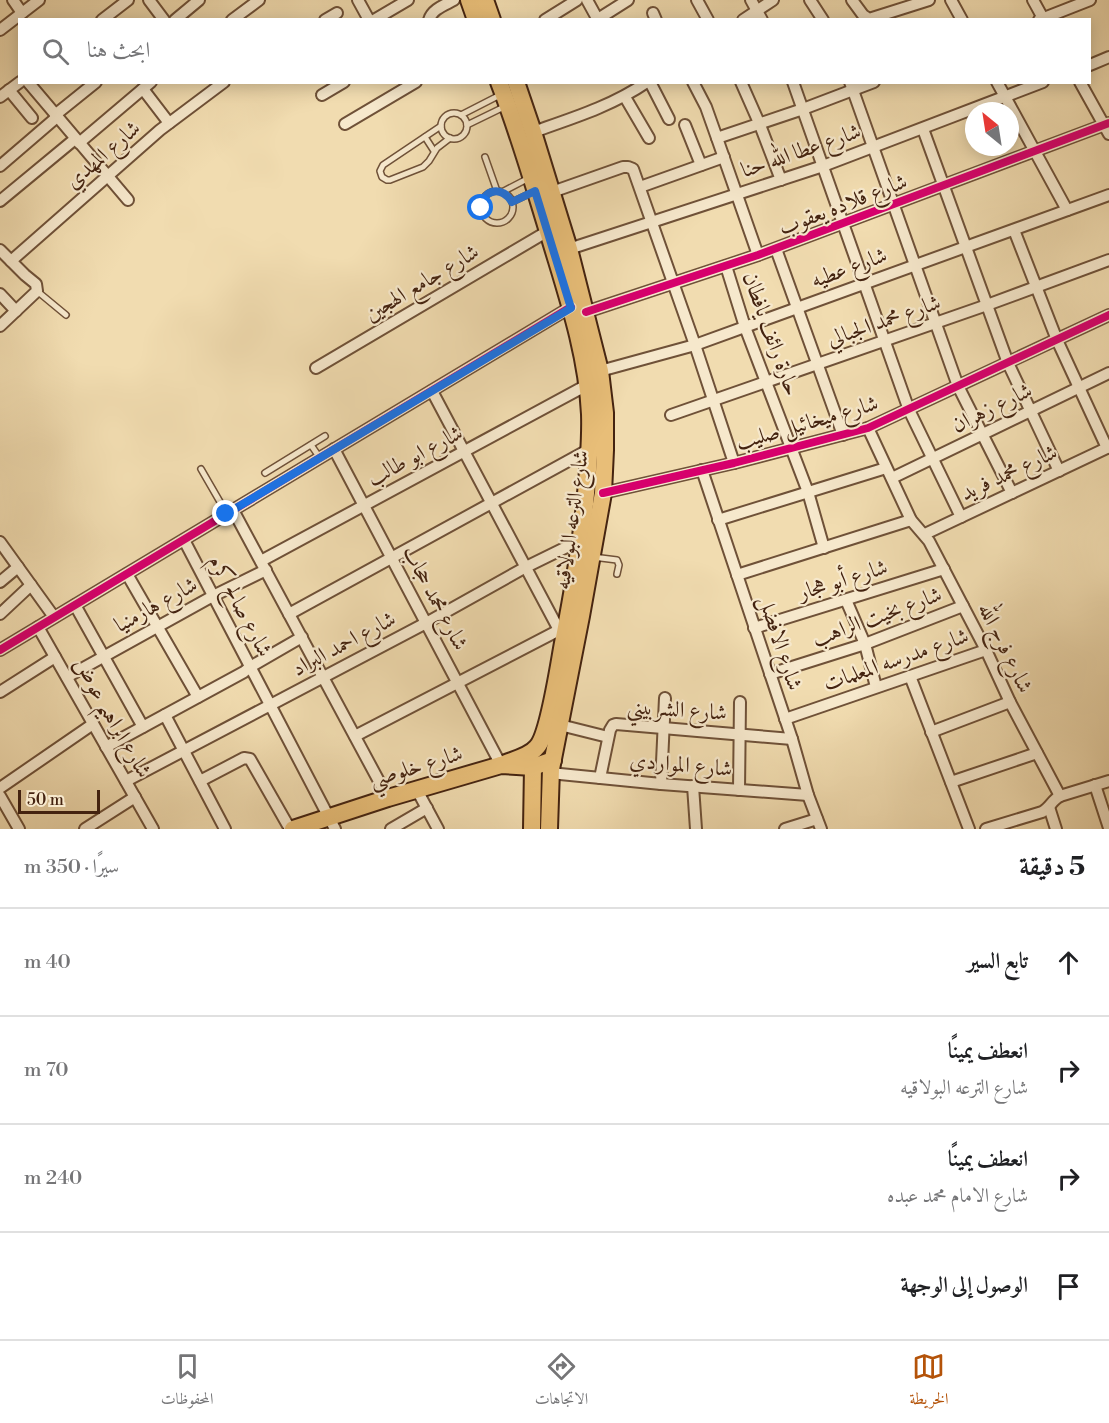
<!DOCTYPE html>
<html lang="ar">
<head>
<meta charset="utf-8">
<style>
  body { margin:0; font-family:"Libre Bodoni",Amiri,serif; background:#f6f6f6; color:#202124; direction:rtl }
  .compass { position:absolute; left:965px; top:102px; width:54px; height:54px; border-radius:50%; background:#fff; box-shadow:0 3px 15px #0003; rotate:330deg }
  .scale { position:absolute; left:18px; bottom:15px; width:82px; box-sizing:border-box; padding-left:6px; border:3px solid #442310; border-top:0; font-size:16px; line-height:21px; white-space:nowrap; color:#442310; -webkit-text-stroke:4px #f6e8cc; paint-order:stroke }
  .stop { position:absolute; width:18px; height:18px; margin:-14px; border:4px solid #1a73e8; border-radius:50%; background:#fff }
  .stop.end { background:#1a73e8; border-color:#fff; box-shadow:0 2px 6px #0008 }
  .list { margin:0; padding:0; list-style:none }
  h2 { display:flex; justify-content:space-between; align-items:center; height:78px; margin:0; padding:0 24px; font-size:26px }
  h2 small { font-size:20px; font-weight:400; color:#757577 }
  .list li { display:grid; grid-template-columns:39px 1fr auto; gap:18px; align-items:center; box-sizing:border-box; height:108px; padding:0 24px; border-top:2px solid #e0e0e0 }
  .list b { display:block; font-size:22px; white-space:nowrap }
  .list p { margin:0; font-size:20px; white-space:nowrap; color:#757577 }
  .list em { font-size:20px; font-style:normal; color:#757577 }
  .icon { flex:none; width:33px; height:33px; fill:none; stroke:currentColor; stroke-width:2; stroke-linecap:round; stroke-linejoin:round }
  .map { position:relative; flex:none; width:1109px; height:829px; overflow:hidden; direction:ltr }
  .search { position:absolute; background:#fff; box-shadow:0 3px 15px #0003; left:18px; right:18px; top:18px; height:66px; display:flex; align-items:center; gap:15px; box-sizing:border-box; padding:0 21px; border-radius:0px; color:#757577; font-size:22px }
  .sheet { height:510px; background:#fff }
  nav { display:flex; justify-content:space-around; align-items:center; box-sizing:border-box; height:84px; border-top:2px solid #e0e0e0; background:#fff; font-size:16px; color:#757577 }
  nav a { display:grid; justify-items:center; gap:3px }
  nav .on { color:#b45309 }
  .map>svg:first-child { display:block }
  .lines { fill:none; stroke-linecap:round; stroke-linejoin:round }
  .service-casing { stroke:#6f5138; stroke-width:8 }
  .minor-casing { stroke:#6f5138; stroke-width:14 }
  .primary-casing { stroke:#442310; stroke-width:20 }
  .service { stroke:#f6e8cc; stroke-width:5 }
  .minor { stroke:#f6e8cc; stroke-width:10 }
  .primary { stroke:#e8be78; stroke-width:16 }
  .cycleway-casing { stroke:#f6e8cc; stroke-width:11 }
  .cycleway { stroke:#d6006c; stroke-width:8 }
  .route { stroke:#1a73e8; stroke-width:8 }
  .labels { text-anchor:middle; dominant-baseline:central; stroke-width:4.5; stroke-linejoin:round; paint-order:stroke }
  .street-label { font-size:22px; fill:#442310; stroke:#f6e8cc }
</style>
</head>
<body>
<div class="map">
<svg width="1109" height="829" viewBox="0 0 1109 829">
  <rect width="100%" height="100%" fill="#f1dcb0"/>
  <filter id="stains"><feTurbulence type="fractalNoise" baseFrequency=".00333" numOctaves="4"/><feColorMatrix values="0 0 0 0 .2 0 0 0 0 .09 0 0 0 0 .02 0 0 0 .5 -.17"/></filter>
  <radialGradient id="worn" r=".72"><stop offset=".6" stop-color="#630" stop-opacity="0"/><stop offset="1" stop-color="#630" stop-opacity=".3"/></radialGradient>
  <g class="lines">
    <defs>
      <g id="service">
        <circle cx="454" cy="126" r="13"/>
        <polyline points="461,115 502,94"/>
        <polyline points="467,125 506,106"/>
        <polyline points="441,126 383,165 380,171 382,177 387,180 390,180 423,167 429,161 437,148 450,138"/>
        <polyline points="425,137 434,151"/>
        <polyline points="485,157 497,191"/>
        <circle cx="497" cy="207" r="16"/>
        <polyline points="502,192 529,178"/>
        <polyline points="512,202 533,192"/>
        <polyline points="37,291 66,315"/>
        <polyline points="311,445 320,458"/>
        <polyline points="201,469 227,514"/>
        <polyline points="265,473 325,436"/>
        <polyline points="593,557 617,560 619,565 617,574"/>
      </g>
      <g id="minor">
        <polyline points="13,0 22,13"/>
        <polyline points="149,0 164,20"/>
        <polyline points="358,0 369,20"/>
        <polyline points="587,0 598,20"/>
        <polyline points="697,0 708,20"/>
        <polyline points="751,0 762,20"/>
        <polyline points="810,0 823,20"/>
        <polyline points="852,0 863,15 869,19 929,0"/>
        <polyline points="951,0 962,20"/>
        <polyline points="1033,0 1044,20"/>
        <polyline points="653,13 656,20"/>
        <polyline points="598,19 628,0"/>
        <polyline points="102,20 128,0"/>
        <polyline points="175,20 199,0"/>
        <polyline points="232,20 259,0"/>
        <polyline points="325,20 337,13"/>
        <polyline points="374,20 408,0"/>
        <path d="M429,20C432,9 445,5 454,0"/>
        <polyline points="545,20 577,0"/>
        <polyline points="743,20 773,0"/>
        <polyline points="1039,20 1090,0"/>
        <polyline points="0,30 39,0"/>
        <polyline points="1090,65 1109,57"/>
        <polyline points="28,82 128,200"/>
        <polyline points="650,82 669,119"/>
        <polyline points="693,82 706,107 717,138 758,255"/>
        <polyline points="741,82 760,125 781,180"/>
        <polyline points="793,82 909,410 961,517"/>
        <polyline points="850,82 958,386 1012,493"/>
        <polyline points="997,82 1067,210"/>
        <polyline points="1080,82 1109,134"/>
        <polyline points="143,89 169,123"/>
        <polyline points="9,90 32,118"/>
        <polyline points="322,95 344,82"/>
        <polyline points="0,97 20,82"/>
        <polyline points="625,97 649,138"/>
        <polyline points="55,115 96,82"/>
        <polyline points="345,124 416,82"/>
        <polyline points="685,125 701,165"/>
        <polyline points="923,129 1008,363 1059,471"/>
        <path d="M533,132C573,118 612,106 647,82"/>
        <polyline points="717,138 803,109 874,82"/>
        <polyline points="79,143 151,82"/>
        <polyline points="0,166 57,117"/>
        <polyline points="640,187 724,157"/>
        <polyline points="552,192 623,167 628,167 633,169 695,345 734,463"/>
        <polyline points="0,201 75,139"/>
        <polyline points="1014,230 1057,340 1107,448"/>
        <polyline points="569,249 823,166 1043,82"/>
        <polyline points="776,249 843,435"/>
        <polyline points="0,250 25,275 36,284 37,291 0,326"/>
        <polyline points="11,261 160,130 224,82"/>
        <polyline points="726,266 745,327 808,492 824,548"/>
        <polyline points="0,294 16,311"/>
        <polyline points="586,312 758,255 1109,123"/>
        <polyline points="316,368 548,231"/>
        <polyline points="600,371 695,345 1109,195"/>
        <polyline points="432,391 559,630"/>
        <polyline points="671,415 987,305 1109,260"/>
        <polyline points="868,428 911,520 929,541 986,650 1010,702 1060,796"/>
        <polyline points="334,449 501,765"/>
        <polyline points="702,470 792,739 808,795 821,829"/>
        <polyline points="892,478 1109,373"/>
        <polyline points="603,493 734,463 868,428 1109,315"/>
        <polyline points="233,510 388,798"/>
        <polyline points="718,520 886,468"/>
        <polyline points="925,534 1109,447"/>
        <polyline points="184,540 335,829"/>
        <polyline points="0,542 54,617"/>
        <polyline points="261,561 587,385"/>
        <polyline points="127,574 198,697"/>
        <polyline points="737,575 911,520"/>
        <polyline points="0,582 18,567"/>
        <polyline points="846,600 865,644 876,687"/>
        <polyline points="75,605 143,727"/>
        <polyline points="0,614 31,585"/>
        <polyline points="289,614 590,449"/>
        <polyline points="38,627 153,829"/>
        <polyline points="754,628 944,569"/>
        <polyline points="0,650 571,307"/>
        <polyline points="770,674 865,644 963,606"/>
        <polyline points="910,676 969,829"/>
        <polyline points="67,677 213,596 266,570"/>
        <polyline points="0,692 55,657"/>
        <polyline points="165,715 225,829"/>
        <polyline points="785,719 986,650"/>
        <polyline points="560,725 608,737"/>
        <polyline points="931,732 1010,702"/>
        <polyline points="355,736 565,627"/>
        <polyline points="106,747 244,672 250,667 302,637"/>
        <polyline points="550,773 661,784 808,795"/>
        <polyline points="600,778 610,730 613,725 616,724 792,739"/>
        <polyline points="126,781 426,623 526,567 581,540"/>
        <polyline points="200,781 244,758 250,759 290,829"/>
        <polyline points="951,782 1037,753"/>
        <polyline points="661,784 665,698"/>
        <polyline points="1095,785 1109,828"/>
        <polyline points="693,786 696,829"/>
        <polyline points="0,788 93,724"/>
        <polyline points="417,790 438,829"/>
        <polyline points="739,790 740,702"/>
        <polyline points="0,796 19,829"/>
        <polyline points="1049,807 1056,829"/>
        <polyline points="85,829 135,797"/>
        <polyline points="391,829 427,808"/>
        <polyline points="785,829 817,819"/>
        <path d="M986,829L1042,812C1050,808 1052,800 1060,796L1109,781"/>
      </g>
      <g id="primary">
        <polyline points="469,0 476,20"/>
        <polyline points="485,0 492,20"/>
        <path d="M499,82C519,133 534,186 550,238C567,295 587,353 590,414C591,444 588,474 585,504C580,550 572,597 563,643C559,664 549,734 537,747C529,757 512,760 501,765"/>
        <polyline points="516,82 533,132 569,249 600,371 605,413 605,450 603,493 581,616 551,769 549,829"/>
        <polyline points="293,829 388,798 501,765 533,767 553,760"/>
        <polyline points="532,829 533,767"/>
      </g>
    </defs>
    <use href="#service" class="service-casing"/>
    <use href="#minor" class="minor-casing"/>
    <use href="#primary" class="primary-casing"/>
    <use href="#service" class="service"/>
    <use href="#minor" class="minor"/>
    <use href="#primary" class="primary"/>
    <defs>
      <g id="cycleway">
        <polyline points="586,312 758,255 1109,123"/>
        <polyline points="603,493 734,463 868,428 1109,315"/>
        <polyline points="0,650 571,307"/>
      </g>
    </defs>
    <use href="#cycleway" class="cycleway-casing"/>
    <use href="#cycleway" class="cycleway"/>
  </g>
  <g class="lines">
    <path class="route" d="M226,514L571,308L535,191L512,202C503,186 483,188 481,208"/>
  </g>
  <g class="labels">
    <g class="street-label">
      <text transform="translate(801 151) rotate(-19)">شارع عطا الله حنا</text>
      <text transform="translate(103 155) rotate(-41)">شارع المهدي</text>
      <text transform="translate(843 205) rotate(-21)">شارع قلاده يعقوب</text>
      <text transform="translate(849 268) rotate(-20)">شارع عطيه</text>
      <text transform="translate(422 283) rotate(-31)">شارع جامع الهجين</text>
      <text transform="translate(884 321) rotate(-19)">شارع محمد الجبالي</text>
      <text transform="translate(771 334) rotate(70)">حارة رائف يافطان</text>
      <text transform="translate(992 408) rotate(-26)">شارع زهران</text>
      <text transform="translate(807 423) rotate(-16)">شارع ميخائيل صليب</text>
      <text transform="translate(415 456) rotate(-28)">شارع ابو طالب</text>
      <text transform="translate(1009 473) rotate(-25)">شارع محمد فريد</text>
      <text transform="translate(572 520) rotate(-82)">شارع الترعه البولاقيه</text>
      <text transform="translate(843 580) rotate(-17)">شارع أبو هجار</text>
      <text transform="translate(435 598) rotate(62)">شارع محمد حجاب</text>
      <text transform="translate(156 605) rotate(-29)">شارع هارمنيا</text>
      <text transform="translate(240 606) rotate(62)">شارع صالح كرم</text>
      <text transform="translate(877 617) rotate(-20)">شارع بخيت الراهب</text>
      <text transform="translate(780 643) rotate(72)">شارع الافضل</text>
      <text transform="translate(344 644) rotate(-28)">شارع احمد البراد</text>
      <text transform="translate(1005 648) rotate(64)">شارع فرج الله</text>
      <text transform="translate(896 660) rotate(-19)">شارع مدرسه المعلمات</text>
      <text transform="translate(677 710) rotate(4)">شارع الشربيني</text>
      <text transform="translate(112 718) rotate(60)">شارع ابراهيم عوض</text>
      <text transform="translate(681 765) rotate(5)">شارع المواردي</text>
      <text transform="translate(416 767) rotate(-17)">شارع خلوصي</text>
    </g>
  </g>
  <rect width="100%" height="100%" filter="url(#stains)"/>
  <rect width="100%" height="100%" fill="url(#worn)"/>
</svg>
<svg class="compass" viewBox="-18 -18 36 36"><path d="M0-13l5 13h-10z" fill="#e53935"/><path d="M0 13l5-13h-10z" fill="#757577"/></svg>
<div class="scale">50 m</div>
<div class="stop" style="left:481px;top:208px"></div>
<div class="stop end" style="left:226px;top:514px"></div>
<div class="search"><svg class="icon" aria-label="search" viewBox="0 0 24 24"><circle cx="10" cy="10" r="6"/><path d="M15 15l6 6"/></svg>ابحث هنا</div>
</div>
<section class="sheet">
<h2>5 دقيقة<small>سيرًا · 350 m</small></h2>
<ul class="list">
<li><svg class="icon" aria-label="ahead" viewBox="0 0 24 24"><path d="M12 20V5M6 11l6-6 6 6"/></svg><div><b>تابع السير</b></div><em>40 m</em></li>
<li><svg class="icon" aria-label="right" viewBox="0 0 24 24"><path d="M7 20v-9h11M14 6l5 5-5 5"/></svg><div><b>انعطف يمينًا</b><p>شارع الترعه البولاقيه</p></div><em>70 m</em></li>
<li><svg class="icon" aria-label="right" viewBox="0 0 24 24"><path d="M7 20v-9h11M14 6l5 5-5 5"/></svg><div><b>انعطف يمينًا</b><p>شارع الامام محمد عبده</p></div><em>240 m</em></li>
<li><svg class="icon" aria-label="arrive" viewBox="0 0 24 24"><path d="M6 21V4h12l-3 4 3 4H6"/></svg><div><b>الوصول إلى الوجهة</b></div></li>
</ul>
</section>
<nav>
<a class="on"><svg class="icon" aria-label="map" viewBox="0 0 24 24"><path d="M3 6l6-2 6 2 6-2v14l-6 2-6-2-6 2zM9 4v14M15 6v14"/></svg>الخريطة</a>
<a><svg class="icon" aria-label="directions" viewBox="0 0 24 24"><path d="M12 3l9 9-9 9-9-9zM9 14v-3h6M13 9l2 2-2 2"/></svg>الاتجاهات</a>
<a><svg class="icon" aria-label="saved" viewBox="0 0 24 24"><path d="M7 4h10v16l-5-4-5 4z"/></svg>المحفوظات</a>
</nav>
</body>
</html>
